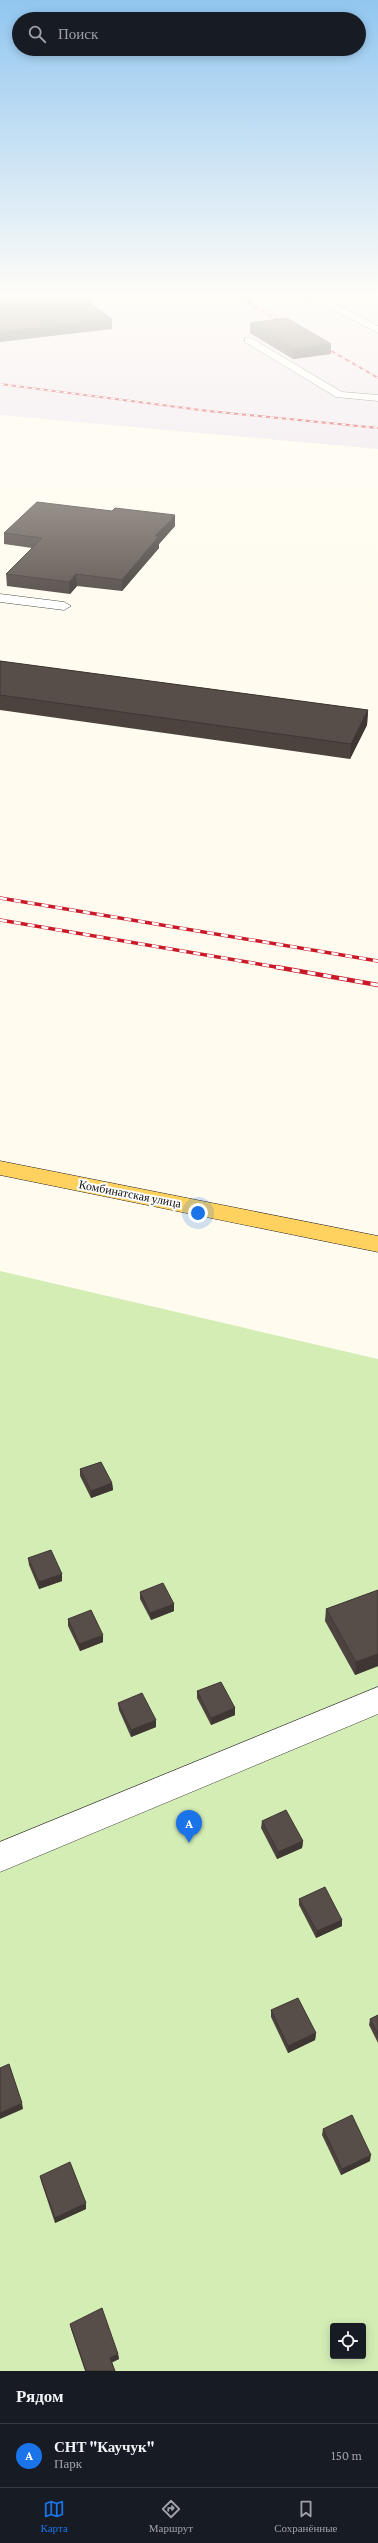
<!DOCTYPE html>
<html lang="ru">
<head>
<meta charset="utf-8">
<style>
  body { margin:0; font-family:"Crimson Pro",serif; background:#20242c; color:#f1f3f6 }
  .controls { position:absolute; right:12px; bottom:12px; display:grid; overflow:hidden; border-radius:4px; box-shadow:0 2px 10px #0003 }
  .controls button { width:36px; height:36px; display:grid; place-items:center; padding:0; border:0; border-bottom:1px solid #363941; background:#171b24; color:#f1f3f6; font:20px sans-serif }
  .you { position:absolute; left:198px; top:1213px; width:14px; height:14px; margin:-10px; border:3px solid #fff; border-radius:50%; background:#1a73e8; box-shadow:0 0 0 6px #1a73e833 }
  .badge { display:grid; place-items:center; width:26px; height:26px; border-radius:50%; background:#1a73e8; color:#fff; font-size:13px; font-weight:700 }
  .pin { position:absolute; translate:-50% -33px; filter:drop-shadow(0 1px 2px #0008) }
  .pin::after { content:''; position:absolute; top:21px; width:14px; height:12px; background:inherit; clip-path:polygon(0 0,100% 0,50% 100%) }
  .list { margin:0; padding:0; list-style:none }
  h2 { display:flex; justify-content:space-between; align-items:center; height:52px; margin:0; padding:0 16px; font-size:17px }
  h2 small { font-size:13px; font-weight:400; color:#9ea1a6 }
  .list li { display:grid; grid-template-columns:26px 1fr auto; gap:12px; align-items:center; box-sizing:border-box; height:64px; padding:0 16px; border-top:1px solid #363941 }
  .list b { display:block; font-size:15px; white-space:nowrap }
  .list p { margin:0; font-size:13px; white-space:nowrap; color:#9ea1a6 }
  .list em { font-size:13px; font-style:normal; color:#9ea1a6 }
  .icon { flex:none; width:22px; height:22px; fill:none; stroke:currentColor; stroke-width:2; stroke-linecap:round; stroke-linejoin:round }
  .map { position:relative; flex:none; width:378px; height:2371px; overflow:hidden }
  .search { position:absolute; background:#171b24; box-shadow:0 2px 10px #0003; left:12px; right:12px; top:12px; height:44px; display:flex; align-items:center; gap:10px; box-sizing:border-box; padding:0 14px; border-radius:22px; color:#9ea1a6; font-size:15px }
  .sheet { height:116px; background:#171b24 }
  nav { display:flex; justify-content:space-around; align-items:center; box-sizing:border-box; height:56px; border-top:1px solid #363941; background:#171b24; font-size:11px; color:#9ea1a6 }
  nav a { display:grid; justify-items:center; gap:2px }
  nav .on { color:#1a73e8 }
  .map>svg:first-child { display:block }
  .industrial { fill:#ece1ed }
  .green { fill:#d4edb5; fill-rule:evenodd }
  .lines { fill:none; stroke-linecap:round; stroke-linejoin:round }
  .minor-casing { stroke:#414141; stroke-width:1 }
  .major-casing { stroke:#1f1f1f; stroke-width:1 }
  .minor { fill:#fff; fill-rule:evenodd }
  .major { fill:#ffd15f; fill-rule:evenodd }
  .rail-far2-casing { stroke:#ca1a29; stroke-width:2 }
  .rail-far1-casing { stroke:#ca1a29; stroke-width:3.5 }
  .rail-casing { stroke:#ca1a29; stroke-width:4.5 }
  .rail-far2 { stroke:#fff; stroke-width:1.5; stroke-dasharray:4; stroke-linecap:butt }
  .rail-far1 { stroke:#fff; stroke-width:2.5; stroke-dasharray:7; stroke-linecap:butt }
  .rail { stroke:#fff; stroke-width:3; stroke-dasharray:8; stroke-linecap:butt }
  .wall { fill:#4c433f }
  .shaded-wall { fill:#3e3733 }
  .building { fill:#584e49; stroke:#3e3733 }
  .labels { text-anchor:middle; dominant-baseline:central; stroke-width:4; stroke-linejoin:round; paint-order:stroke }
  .street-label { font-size:12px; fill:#0e0e0e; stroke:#fff }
</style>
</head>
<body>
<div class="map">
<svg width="378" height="2371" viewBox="0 0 378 2371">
  <rect width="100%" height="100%" fill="#fffbef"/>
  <polygon class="industrial" points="0,296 378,296 378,449 0,415"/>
  <path class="green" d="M0,1271L378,1359V2371H0ZM333,2326H363V2356H333Z"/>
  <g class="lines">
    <defs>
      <g id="minor">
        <path d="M299,296C328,296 353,313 378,326V333L336,311Z"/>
        <polygon points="245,338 251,338 342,392 378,395 378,401 336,397 245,342"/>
        <polygon points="0,594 64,602 71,606 64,610 0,602"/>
        <polygon points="378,1687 378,1714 0,1872 0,1842"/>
      </g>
      <polygon id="major" points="0,1161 378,1236 378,1252 0,1175"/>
    </defs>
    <use href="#minor" class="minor-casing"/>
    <use href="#major" class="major-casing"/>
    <use href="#minor" class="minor"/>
    <use href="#major" class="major"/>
    <defs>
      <g id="rail-far2">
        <polyline points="237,296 286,325"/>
        <polyline points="321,345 378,378"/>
        <polyline points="0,384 208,411 378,428"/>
      </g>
      <g id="rail-far1">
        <polyline points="0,898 378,961"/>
        <polyline points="0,920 282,968"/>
      </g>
      <polyline id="rail" points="276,967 378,985"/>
    </defs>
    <use href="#rail-far2" class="rail-far2-casing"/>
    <use href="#rail-far1" class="rail-far1-casing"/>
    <use href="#rail" class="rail-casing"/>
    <use href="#rail-far2" class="rail-far2"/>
    <use href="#rail-far1" class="rail-far1"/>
    <use href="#rail" class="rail"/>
  </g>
  <g class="wall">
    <polygon points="250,323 331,344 331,354 293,359 250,333"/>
    <polygon points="175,526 159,544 159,548 122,591 77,586 70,594 7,586 6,574 32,548 4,544 4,533"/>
    <polygon points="0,661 368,710 367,725 350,759 0,710"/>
    <polygon points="80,1469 112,1483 113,1490 91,1498 80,1476"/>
    <polygon points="28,1558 62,1581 39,1589 29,1565"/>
    <polygon points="378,1590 378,1666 355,1675 325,1621 326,1609"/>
    <polygon points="140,1592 174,1604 174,1611 151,1620 140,1599"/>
    <polygon points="68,1619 103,1642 80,1651 68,1626"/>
    <polygon points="197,1691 235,1708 235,1715 211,1725 197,1698"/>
    <polygon points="118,1703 156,1727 131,1737 119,1710"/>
    <polygon points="262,1821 303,1841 302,1848 277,1859 261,1828"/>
    <polygon points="299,1899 342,1920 342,1926 316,1938 299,1905"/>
    <polygon points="271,2010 316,2033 315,2040 288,2053 271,2017"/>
    <polygon points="378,2015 378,2043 369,2025 370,2019"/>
    <polygon points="323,2129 370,2161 341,2175 322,2135"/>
    <polygon points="40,2176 86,2209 55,2223 41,2181"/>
    <polygon points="70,2324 118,2354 119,2359 112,2362 115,2371 85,2371 71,2329"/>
  </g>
  <g class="shaded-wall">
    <polygon points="112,319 112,329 0,342 0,332"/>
    <polygon points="331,344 331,354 293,359 293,349"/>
    <polygon points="175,515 175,526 159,544 159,548 122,591 122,580 155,536"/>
    <polygon points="76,574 77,586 70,594 69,582"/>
    <polygon points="368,710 367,725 350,759 351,744"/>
    <polygon points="112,1483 113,1490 91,1498 91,1491"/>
    <polygon points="62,1574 62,1581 39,1589 39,1582"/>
    <polygon points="174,1604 174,1611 151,1620 150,1613"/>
    <polygon points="103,1635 103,1642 80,1651 79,1644"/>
    <polygon points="378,1654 378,1666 355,1675 356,1662"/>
    <polygon points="235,1708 235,1715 211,1725 211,1718"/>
    <polygon points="156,1720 156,1727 131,1737 131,1730"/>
    <polygon points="303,1841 302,1848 277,1859 278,1852"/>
    <polygon points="342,1920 342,1926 316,1938 317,1931"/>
    <polygon points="316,2033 315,2040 288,2053 288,2046"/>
    <polygon points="22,2103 23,2109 0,2119 0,2113"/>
    <polygon points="371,2155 370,2161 341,2175 342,2169"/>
    <polygon points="86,2203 86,2209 55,2223 55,2218"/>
    <polygon points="118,2354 119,2359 111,2363 110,2358"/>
  </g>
  <g class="building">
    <polygon points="0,296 80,296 112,319 0,332"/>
    <polygon points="287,318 331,344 293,349 250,323"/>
    <polygon points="37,502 112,511 115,508 175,515 155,536 159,536 122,580 76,574 69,582 6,574 42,538 4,533"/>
    <polygon points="0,661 368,710 351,744 0,695"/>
    <polygon points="101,1462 112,1483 91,1491 80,1469"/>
    <polygon points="51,1550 62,1574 39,1582 28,1558"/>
    <polygon points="163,1583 174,1604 150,1613 140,1592"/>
    <polygon points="378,1590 378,1654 356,1662 326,1609"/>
    <polygon points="91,1610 103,1635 79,1644 68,1619"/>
    <polygon points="221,1682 235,1708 211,1718 197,1691"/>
    <polygon points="142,1693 156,1720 131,1730 118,1703"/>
    <polygon points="286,1810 303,1841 278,1852 262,1821"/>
    <polygon points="325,1887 342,1920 317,1931 299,1899"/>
    <polygon points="298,1998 316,2033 288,2046 271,2010"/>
    <polygon points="378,2015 378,2034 370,2019"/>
    <polygon points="9,2064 22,2103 0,2113 0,2068"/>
    <polygon points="352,2115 371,2155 342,2169 323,2129"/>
    <polygon points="70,2162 86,2203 55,2218 40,2176"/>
    <polygon points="102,2308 118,2354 110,2358 115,2371 86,2371 70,2324"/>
  </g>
  <linearGradient id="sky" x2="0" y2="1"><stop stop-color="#91c6f0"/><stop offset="0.47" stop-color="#fffdf8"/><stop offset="1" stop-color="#fffdf8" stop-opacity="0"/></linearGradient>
  <rect width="378" height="628" fill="url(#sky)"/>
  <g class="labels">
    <g class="street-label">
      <text transform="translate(130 1194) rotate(11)">Комбинатская улица</text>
    </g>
  </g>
</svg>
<div class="controls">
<button><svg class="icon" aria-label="locate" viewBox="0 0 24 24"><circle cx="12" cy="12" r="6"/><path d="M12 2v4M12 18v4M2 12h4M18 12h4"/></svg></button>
</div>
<div class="you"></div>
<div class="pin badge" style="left:189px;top:1843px">A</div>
<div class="search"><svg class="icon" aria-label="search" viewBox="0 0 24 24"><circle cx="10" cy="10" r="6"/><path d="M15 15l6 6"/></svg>Поиск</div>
</div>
<section class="sheet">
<h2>Рядом<small></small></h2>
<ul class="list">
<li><span class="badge">A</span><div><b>СНТ &quot;Каучук&quot;</b><p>Парк</p></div><em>150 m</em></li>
</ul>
</section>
<nav>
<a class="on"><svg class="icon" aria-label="map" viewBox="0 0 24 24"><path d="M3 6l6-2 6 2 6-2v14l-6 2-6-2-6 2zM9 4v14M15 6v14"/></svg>Карта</a>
<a><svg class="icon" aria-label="directions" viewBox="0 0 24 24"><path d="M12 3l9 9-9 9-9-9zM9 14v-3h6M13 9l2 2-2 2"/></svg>Маршрут</a>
<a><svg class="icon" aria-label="saved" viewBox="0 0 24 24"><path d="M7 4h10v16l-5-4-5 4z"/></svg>Сохранённые</a>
</nav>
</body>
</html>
